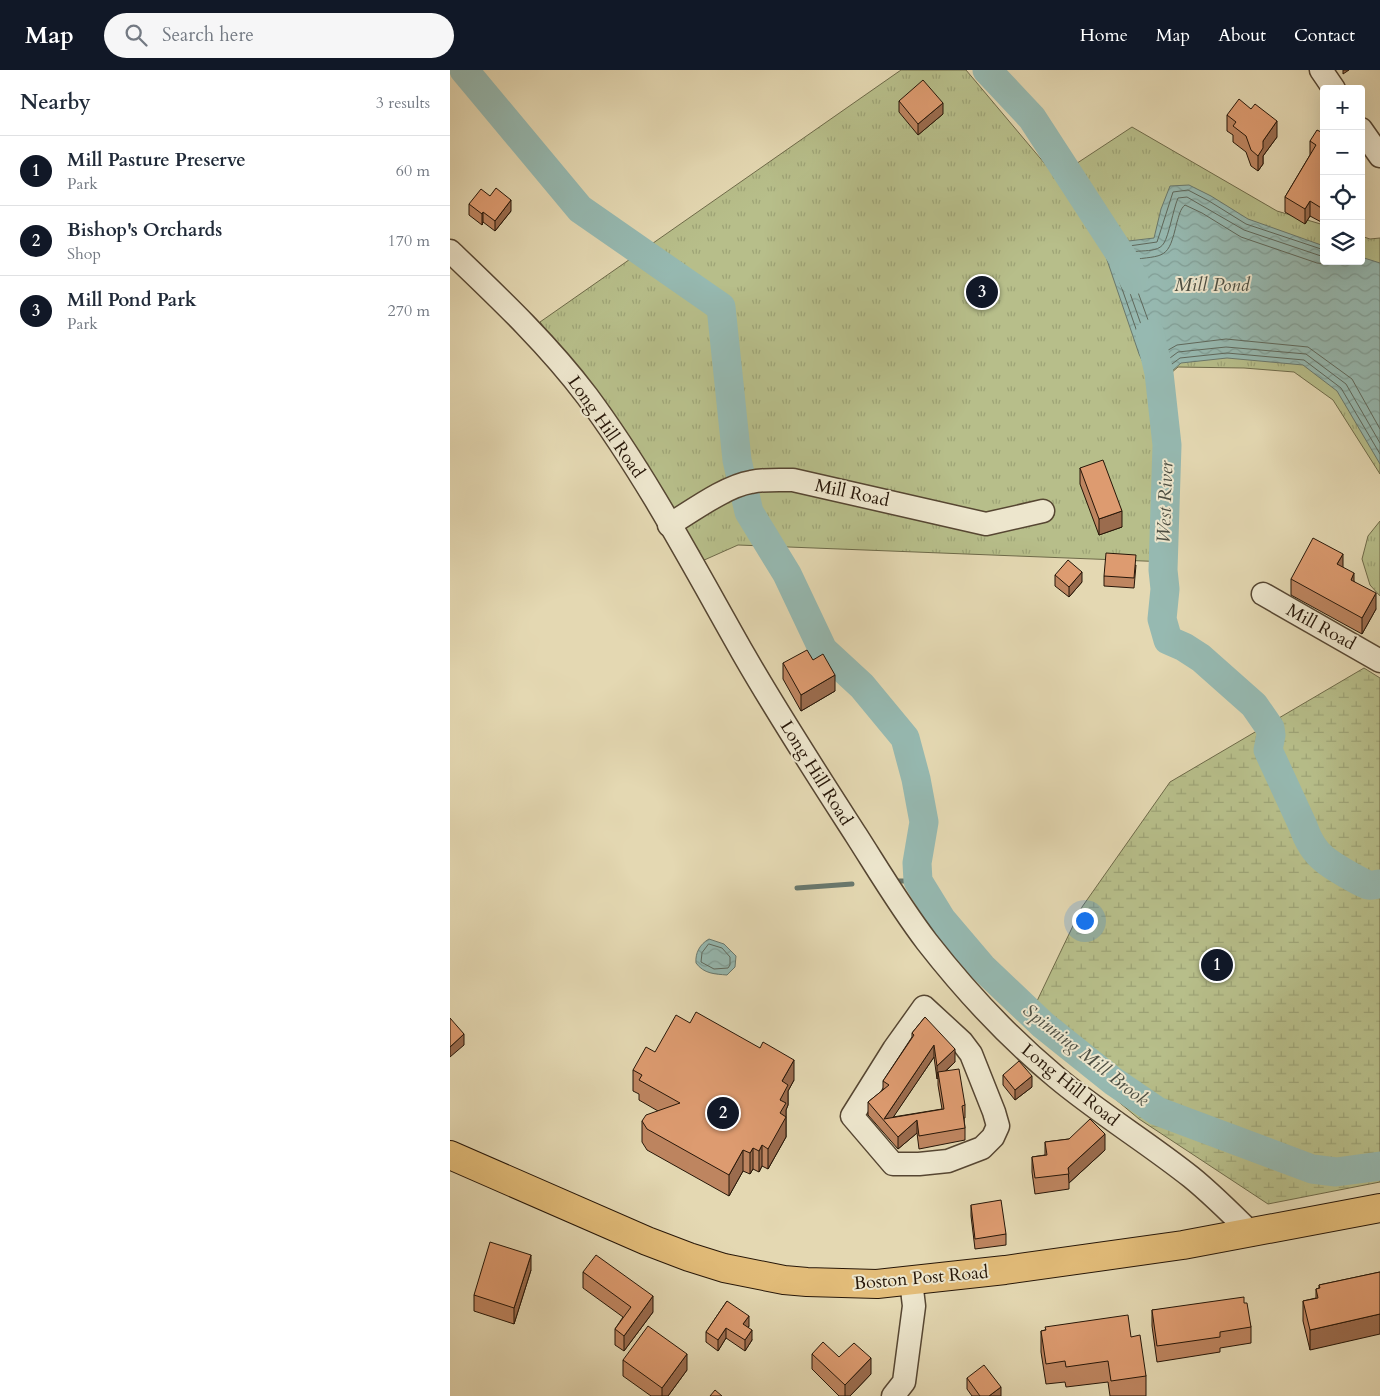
<!DOCTYPE html>
<html lang="en">
<head>
<meta charset="utf-8">
<style>
  body { margin:0; font-family:Cardo,serif; background:#f6f6f7; color:#1f2937 }
  .controls { position:absolute; right:15px; top:15px; display:grid; overflow:hidden; border-radius:5px; box-shadow:0 5px 20px #0002 }
  .controls button { width:45px; height:45px; display:grid; place-items:center; padding:0; border:0; border-bottom:1px solid #e0e1e3; background:#fff; color:#1f2937; font:25px sans-serif }
  .you { position:absolute; left:634px; top:850px; width:18px; height:18px; margin:-12px; border:4px solid #fff; border-radius:50%; background:#1a73e8; box-shadow:0 0 0 8px #1a73e833 }
  .badge { display:grid; place-items:center; width:32px; height:32px; border-radius:50%; background:#111827; color:#fff; font-size:16px; font-weight:700 }
  .pin { position:absolute; translate:-50% -50%; border:2px solid #fff; box-shadow:0 1px 5px #0006 }
  .list { margin:0; padding:0; list-style:none }
  h2 { display:flex; justify-content:space-between; align-items:center; height:65px; margin:0; padding:0 20px; font-size:21px }
  h2 small { font-size:16px; font-weight:400; color:#747a83 }
  .list li { display:grid; grid-template-columns:32px 1fr auto; gap:15px; align-items:center; box-sizing:border-box; height:70px; padding:0 20px; border-top:1px solid #e0e1e3 }
  .list b { display:block; font-size:19px; white-space:nowrap }
  .list p { margin:0; font-size:16px; white-space:nowrap; color:#747a83 }
  .list em { font-size:16px; font-style:normal; color:#747a83 }
  .icon { flex:none; width:28px; height:28px; fill:none; stroke:currentColor; stroke-width:2; stroke-linecap:round; stroke-linejoin:round }
  .map { position:relative; flex:none; width:930px; height:1326px; overflow:hidden }
  header { display:flex; align-items:center; gap:30px; box-sizing:border-box; height:70px; padding:0 25px; background:#111827; color:#fff }
  header strong { font-size:24px }
  nav { display:flex; gap:28px; margin-inline-start:auto; font-size:18px }
  .search { width:350px; height:45px; background:#f6f6f7; display:flex; align-items:center; gap:12px; box-sizing:border-box; padding:0 18px; border-radius:28px; color:#747a83; font-size:19px }
  main { display:flex }
  aside { flex:1; background:#fff }
  .map>svg:first-child { display:block }
  .wetland { fill:url(#wetland-marsh); stroke:#6e6a49 }
  .park { fill:url(#park-tufts); stroke:#6e6a49 }
  .water { fill:url(#water-waves); stroke:#69786d }
  .lines { fill:none; stroke-linecap:round; stroke-linejoin:round }
  .shore { stroke:#5e685c; stroke-width:1 }
  .stream { stroke:#69786d; stroke-width:5 }
  .river { stroke:#96b9b1; stroke-width:29 }
  .minor-casing { stroke:#564632; stroke-width:25 }
  .major-casing { stroke:#261608; stroke-width:30 }
  .minor { stroke:#ede6cd; stroke-width:22 }
  .major { stroke:#e2bc79; stroke-width:28 }
  .wall { fill:#be8560; stroke:#261608; fill-rule:evenodd }
  .shaded-wall { fill:#9b6c4e; stroke:#261608 }
  .building { fill:#dd9b70; stroke:#261608 }
  .labels { text-anchor:middle; dominant-baseline:central; stroke-width:4; stroke-linejoin:round; paint-order:stroke }
  .street-label { font-size:18px; fill:#261608; stroke:#ede6cd }
  .water-label { font-size:19px; font-style:italic; fill:#4d4f43; stroke:#ede6cd }
</style>
</head>
<body>
<header>
<strong>Map</strong>
<div class="search"><svg class="icon" aria-label="search" viewBox="0 0 24 24"><circle cx="10" cy="10" r="6"/><path d="M15 15l6 6"/></svg>Search here</div>
<nav><a>Home</a><a>Map</a><a>About</a><a>Contact</a></nav>
</header>
<main>
<aside>
<h2>Nearby<small>3 results</small></h2>
<ul class="list">
<li><span class="badge">1</span><div><b>Mill Pasture Preserve</b><p>Park</p></div><em>60 m</em></li>
<li><span class="badge">2</span><div><b>Bishop's Orchards</b><p>Shop</p></div><em>170 m</em></li>
<li><span class="badge">3</span><div><b>Mill Pond Park</b><p>Park</p></div><em>270 m</em></li>
</ul>
</aside>
<div class="map">
<svg width="930" height="1326" viewBox="0 0 930 1326">
  <defs>
    <pattern id="wetland-marsh" width="20" height="14" patternUnits="userSpaceOnUse" patternTransform="scale(1.25)"><rect width="20" height="14" fill="#b7be8a"/><path d="M1 5h8M5 5V1M11 12h8M15 12V8" fill="none" stroke="#9da376"/></pattern>
    <pattern id="park-tufts" width="24" height="20" patternUnits="userSpaceOnUse" patternTransform="scale(1.25)"><rect width="24" height="20" fill="#b7be8a"/><path d="M3 7l-1-3M5 7V3M7 7l1-3M15 17l-1-3M17 17v-4M19 17l1-3" fill="none" stroke="#9da376"/></pattern>
    <pattern id="water-waves" width="16" height="10" patternUnits="userSpaceOnUse" patternTransform="scale(1.25)"><rect width="16" height="10" fill="#96b9b1"/><path d="M0 5q4-4 8 0t8 0" fill="none" stroke="#819e97"/></pattern>
  </defs>
  <rect width="100%" height="100%" fill="#e4d8b2"/>
  <filter id="stains"><feTurbulence type="fractalNoise" baseFrequency=".004" numOctaves="4"/><feColorMatrix values="0 0 0 0 .2 0 0 0 0 .09 0 0 0 0 .02 0 0 0 .5 -.17"/></filter>
  <radialGradient id="worn" r=".72"><stop offset=".6" stop-color="#630" stop-opacity="0"/><stop offset="1" stop-color="#630" stop-opacity=".3"/></radialGradient>
  <polygon class="wetland" points="914,598 930,608 930,1112 818,1134 689,1049 576,954 632,837 720,712"/>
  <g class="park">
    <polygon points="451,0 516,0 606,107 682,57 827,141 874,155 874,191 911,191 911,166 920,169 930,168 930,404 883,330 844,302 794,298 728,297 713,310 720,363 719,492 288,475 252,491 128,303 90,252"/>
    <polygon points="930,451 930,526 920,515 912,489 918,466"/>
  </g>
  <g class="water">
    <polygon points="739,115 761,126 798,149 874,176 874,191 911,191 911,187 930,193 930,394 887,321 853,295 777,288 731,293 721,302 698,303 689,284 655,184 670,172 704,168 711,139 720,116"/>
    <path d="M259,869L274,874L286,886L285,897L277,905C265,904 254,904 246,893C245,883 250,874 259,869Z"/>
  </g>
  <g class="lines">
    <g class="shore">
      <polyline points="874,180 796,154 759,131 738,120 723,122 707,172 672,177 661,187 694,282 701,297 718,297 730,288 777,283 854,290 891,318 930,384"/>
      <path d="M874,187L794,160L737,127L728,128C723,140 719,165 714,173C706,187 678,175 668,189L700,280L705,291H716L728,282L776,277L856,284L896,314L930,373"/>
      <path d="M883,191L875,194L867,193L791,167L752,143L735,135C730,139 729,146 727,152C718,190 716,185 679,190L677,192L710,283H713L727,275L776,269L858,277L902,309L930,359"/>
      <polygon points="259,874 272,878 280,887 280,895 278,898 264,899 251,892 252,883"/>
    </g>
    <g class="stream">
      <polyline points="446,811 468,811"/>
      <polyline points="347,818 402,814"/>
    </g>
    <g class="river">
      <polyline points="14,0 130,139 271,237 287,390 299,442 337,504 373,580 412,616 455,668 466,709 474,752 467,793 468,811 492,850 532,897 593,955 663,1011 707,1041 862,1099 886,1102 930,1096"/>
      <polyline points="537,0 582,48 676,193 684,210"/>
      <path d="M700,264L709,303L717,375L713,500L715,519L712,549L718,570L734,577L751,588L804,635L820,658L821,665L818,680L853,756C857,768 864,781 874,789C882,796 908,811 918,815C922,816 926,814 930,814"/>
    </g>
    <defs>
      <g id="minor">
        <polyline points="871,0 884,19"/>
        <polyline points="911,59 930,86"/>
        <path d="M0,181C48,227 97,273 137,326C197,407 244,497 294,585C329,646 368,706 406,765C429,801 451,838 477,872C516,922 558,967 606,1007C649,1043 697,1072 741,1107C762,1124 782,1144 802,1164"/>
        <path d="M219,455C242,441 276,416 301,412C315,409 329,410 343,410L536,454L593,441"/>
        <polyline points="813,524 930,591"/>
        <polygon points="474,937 512,972 521,984 544,1042 548,1056 543,1067 532,1078 498,1091 469,1094 443,1094 402,1046 444,979"/>
        <polyline points="443,1326 454,1312 464,1236 461,1211"/>
      </g>
      <polyline id="major" points="0,1085 197,1171 239,1187 274,1198 334,1210 357,1212 427,1214 555,1200 733,1175 930,1138"/>
    </defs>
    <use href="#minor" class="minor-casing"/>
    <use href="#major" class="major-casing"/>
    <use href="#minor" class="minor"/>
    <use href="#major" class="major"/>
  </g>
  <g class="wall">
    <polygon points="449,31 493,44 468,65 449,42"/>
    <polygon points="777,45 827,67 813,86 813,94 808,101 801,96 796,82 783,72 783,65 777,61"/>
    <polygon points="874,63 874,153 873,153 860,146 855,154 835,142 835,127 860,85 860,71"/>
    <polygon points="40,126 61,141 45,161 33,152 32,155 19,145 19,134"/>
    <polygon points="630,398 672,457 649,465 630,414"/>
    <polygon points="686,495 684,518 654,516 654,506"/>
    <polygon points="893,497 926,539 912,564 841,525 841,509"/>
    <polygon points="605,505 632,512 619,527 605,516"/>
    <polygon points="363,590 385,621 351,641 333,609 333,593"/>
    <path d="M475,947L505,992L496,1001L515,1035V1048H514L515,1058V1070L469,1079L467,1063L448,1079L418,1045V1032L433,1020V1011L462,967V963ZM484,987L487,1009L488,1008V1015L492,1039L443,1047Z"/>
    <polygon points="205,982 344,1010 338,1021 338,1035 336,1040 336,1067 318,1099 312,1096 309,1102 303,1099 300,1104 293,1101 279,1126 197,1080 192,1072 192,1051 208,1041 189,1030 189,1024 183,1021 183,1000"/>
    <polygon points="553,1005 582,1017 565,1030 553,1015"/>
    <polygon points="619,1069 655,1080 619,1113 619,1119 585,1124 582,1102 582,1087 595,1085 595,1072"/>
    <polygon points="521,1135 556,1164 556,1175 525,1179 521,1146"/>
    <polygon points="81,1200 64,1254 24,1241 24,1225"/>
    <polygon points="133,1202 203,1242 174,1281 165,1275 165,1259 173,1247 133,1218"/>
    <polygon points="930,1202 860,1280 853,1251 853,1231 866,1228 866,1219 869,1218 869,1215"/>
    <polygon points="277,1231 299,1256 298,1258 302,1270 295,1281 276,1268 268,1281 256,1272 256,1262"/>
    <polygon points="794,1233 801,1257 801,1273 770,1278 770,1282 707,1292 702,1256 702,1240"/>
    <polygon points="595,1260 681,1267 696,1306 696,1326 660,1326 658,1312 616,1317 615,1312 596,1314 591,1282 591,1261"/>
    <polygon points="362,1284 421,1304 400,1326 389,1326 362,1299"/>
    <polygon points="173,1290 237,1300 218,1326 201,1326 173,1306"/>
    <polygon points="517,1308 551,1326 522,1326 517,1319"/>
  </g>
  <g class="shaded-wall">
    <polygon points="893,0 899,0 893,4"/>
    <polygon points="493,33 493,44 468,65 468,54"/>
    <polygon points="827,51 827,67 813,86 813,94 808,101 808,86 813,71"/>
    <polygon points="61,130 61,141 45,161 45,151"/>
    <polygon points="860,131 860,146 855,154 855,139"/>
    <polygon points="874,138 874,153 873,153 873,139"/>
    <polygon points="33,142 33,152 32,155 32,144"/>
    <polygon points="672,441 672,457 649,465 649,449"/>
    <polygon points="893,484 893,500 887,494"/>
    <polygon points="632,502 632,512 619,527 619,517"/>
    <polygon points="904,503 904,519 901,510"/>
    <polygon points="926,523 926,539 912,564 912,548"/>
    <polygon points="385,605 385,621 351,641 351,625"/>
    <polygon points="14,964 14,975 0,987 0,977"/>
    <polygon points="484,975 484,987 438,1055 434,1049"/>
    <polygon points="505,979 505,992 489,1007 488,1002 488,1008 487,1009 487,996"/>
    <polygon points="344,990 344,1010 338,1021 338,1035 336,1040 336,1067 318,1099 318,1079 330,1030 332,1011"/>
    <polygon points="582,1006 582,1017 565,1030 565,1020"/>
    <polygon points="467,1050 467,1063 448,1079 448,1067"/>
    <polygon points="655,1064 655,1080 619,1113 618,1098"/>
    <polygon points="312,1075 312,1096 309,1102 309,1081"/>
    <polygon points="303,1078 303,1099 300,1104 300,1083"/>
    <polygon points="293,1080 293,1101 279,1126 279,1105"/>
    <polygon points="81,1185 81,1200 64,1254 64,1238"/>
    <polygon points="203,1226 203,1242 174,1281 174,1266"/>
    <polygon points="930,1244 930,1264 860,1280 860,1260"/>
    <polygon points="299,1246 299,1256 293,1265 293,1254"/>
    <polygon points="276,1258 276,1268 268,1281 268,1270"/>
    <polygon points="302,1260 302,1270 295,1281 295,1270"/>
    <polygon points="237,1284 237,1300 218,1326 212,1326 212,1318"/>
    <polygon points="421,1288 421,1304 400,1326 395,1326 395,1315"/>
    <polygon points="551,1317 551,1326 539,1326"/>
  </g>
  <g class="building">
    <polygon points="473,10 493,33 468,54 449,31"/>
    <polygon points="789,29 801,39 805,34 827,51 813,71 813,78 808,86 801,80 796,66 783,56 786,52 777,45"/>
    <polygon points="867,60 873,63 874,63 874,95 872,98 874,99 874,107 871,112 874,114 874,138 873,139 860,131 855,139 835,127 866,75 860,71"/>
    <polygon points="46,118 61,130 45,151 33,142 32,144 19,134 31,119 40,126"/>
    <polygon points="653,390 672,441 649,449 630,398"/>
    <polygon points="863,468 893,484 887,494 904,503 901,510 926,523 912,548 841,509"/>
    <polygon points="656,483 686,485 684,508 654,506"/>
    <polygon points="618,490 632,502 619,517 605,505"/>
    <polygon points="357,580 363,590 373,584 385,605 351,625 333,593"/>
    <polygon points="246,942 310,978 313,972 344,990 332,1011 338,1015 330,1030 336,1033 330,1043 336,1047 318,1079 312,1075 309,1081 303,1078 300,1083 293,1080 279,1105 197,1059 192,1051 196,1045 230,1033 189,1010 192,1005 183,1000 196,977 205,982 226,945 240,953"/>
    <polygon points="475,947 505,979 487,996 484,975 434,1049 494,1039 488,1002 509,999 515,1035 512,1036 515,1058 469,1066 467,1050 448,1067 418,1032 439,1015 433,1011 464,965 462,963"/>
    <polygon points="0,948 14,964 0,977"/>
    <polygon points="569,991 582,1006 565,1020 553,1005"/>
    <polygon points="640,1049 655,1064 618,1098 619,1104 585,1108 582,1087 597,1085 595,1072 619,1069"/>
    <polygon points="551,1130 556,1164 525,1169 521,1135"/>
    <polygon points="40,1172 81,1185 64,1238 24,1225"/>
    <polygon points="146,1185 203,1226 174,1266 165,1259 181,1237 133,1202"/>
    <polygon points="930,1202 930,1244 860,1260 853,1231 868,1228 866,1219 870,1218 869,1215"/>
    <polygon points="794,1227 794,1233 797,1233 801,1257 770,1262 770,1267 707,1276 702,1240"/>
    <polygon points="277,1231 299,1246 293,1254 302,1260 295,1270 276,1258 268,1270 256,1262"/>
    <polygon points="678,1245 681,1267 690,1265 696,1306 661,1311 658,1291 616,1297 615,1291 596,1294 591,1261 596,1260 595,1257"/>
    <polygon points="198,1256 237,1284 212,1318 173,1290"/>
    <polygon points="373,1272 389,1287 404,1273 421,1288 395,1315 362,1284"/>
    <polygon points="534,1295 551,1317 539,1326 530,1326 517,1308"/>
    <polygon points="265,1320 272,1326 260,1326"/>
  </g>
  <g class="labels">
    <g class="street-label">
      <text transform="translate(156 357) rotate(55)">Long Hill Road</text>
      <text transform="translate(402 423) rotate(12)">Mill Road</text>
      <text transform="translate(871 557) rotate(29)">Mill Road</text>
      <text transform="translate(366 703) rotate(58)">Long Hill Road</text>
      <text transform="translate(620 1015) rotate(39)">Long Hill Road</text>
      <text transform="translate(471 1208) rotate(-5)">Boston Post Road</text>
    </g>
    <g class="water-label">
      <text x="762" y="215">Mill Pond</text>
      <text transform="translate(715 432) rotate(-88)">West River</text>
      <text transform="translate(636 985) rotate(38)">Spinning Mill Brook</text>
    </g>
  </g>
  <rect width="100%" height="100%" filter="url(#stains)"/>
  <rect width="100%" height="100%" fill="url(#worn)"/>
</svg>
<div class="controls">
<button>+</button>
<button>−</button>
<button><svg class="icon" aria-label="locate" viewBox="0 0 24 24"><circle cx="12" cy="12" r="6"/><path d="M12 2v4M12 18v4M2 12h4M18 12h4"/></svg></button>
<button><svg class="icon" aria-label="layers" viewBox="0 0 24 24"><path d="M12 4l9 5-9 5-9-5zM3 14l9 5 9-5"/></svg></button>
</div>
<div class="you"></div>
<div class="pin badge" style="left:767px;top:895px">1</div>
<div class="pin badge" style="left:273px;top:1043px">2</div>
<div class="pin badge" style="left:532px;top:222px">3</div>
</div>
</main>
</body>
</html>
